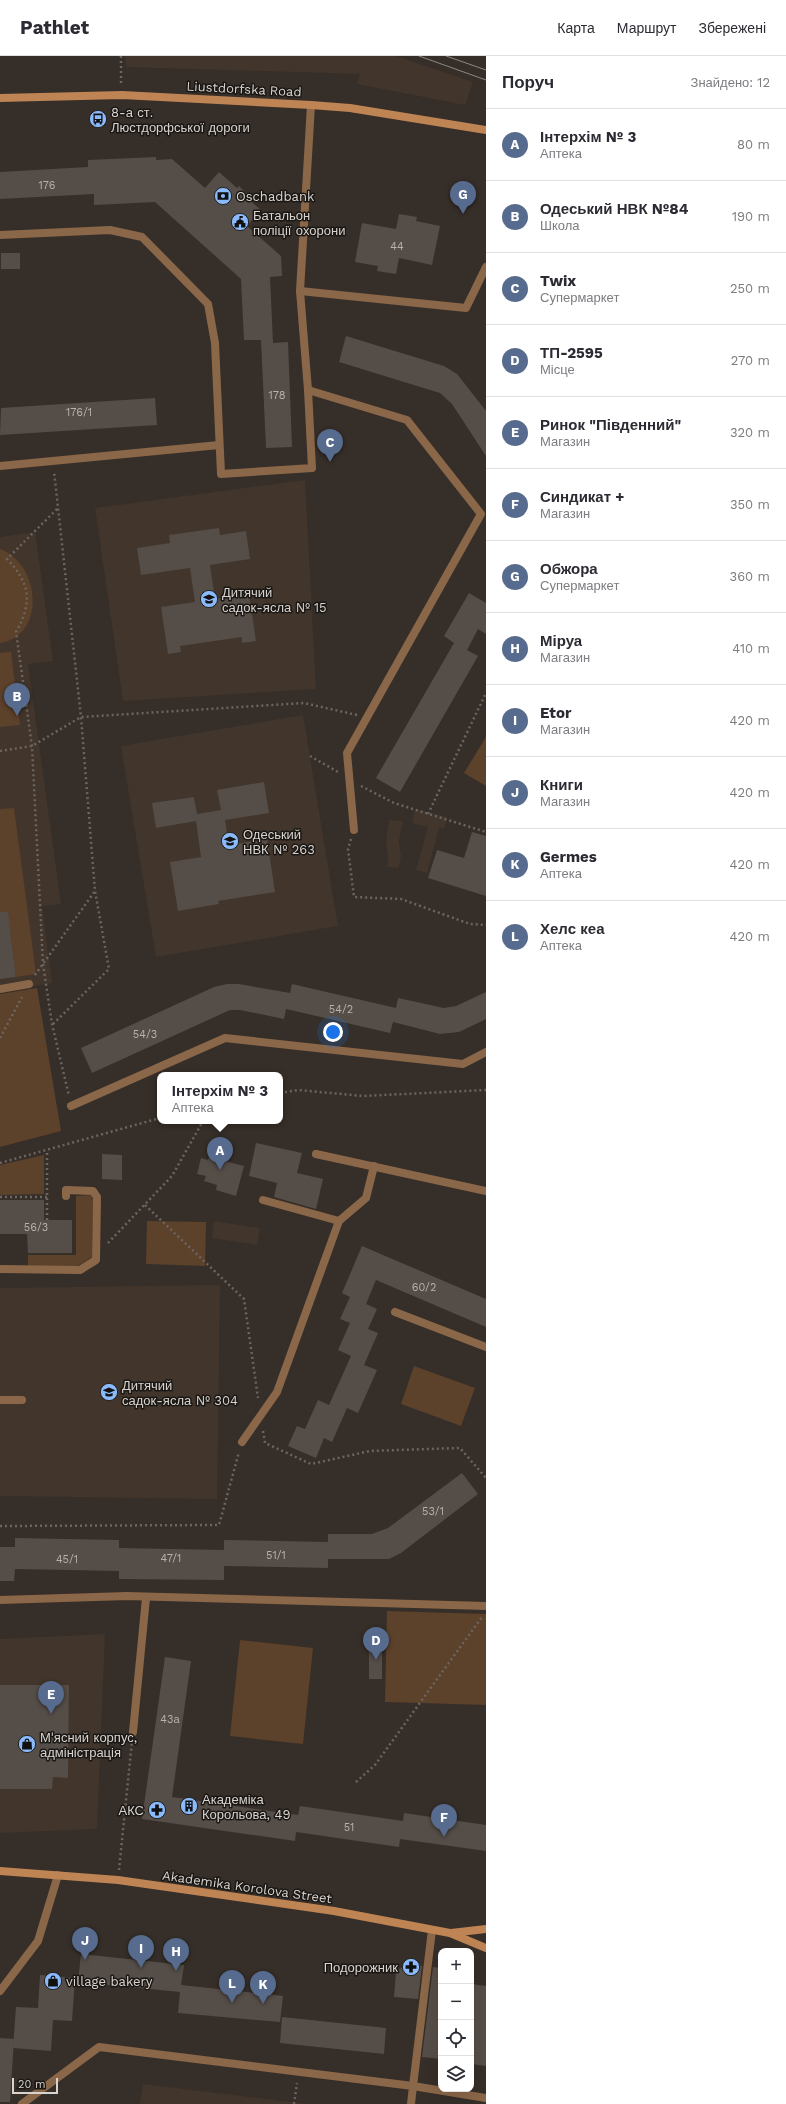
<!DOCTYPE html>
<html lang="uk">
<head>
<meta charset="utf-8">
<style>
  body { margin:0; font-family:"Work Sans",sans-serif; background:#f7f7f7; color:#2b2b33 }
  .controls { position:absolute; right:12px; bottom:12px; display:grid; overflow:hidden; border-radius:8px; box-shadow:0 4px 16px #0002 }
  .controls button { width:36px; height:36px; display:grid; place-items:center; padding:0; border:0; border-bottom:1px solid #e1e1e2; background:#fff; color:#2b2b33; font:20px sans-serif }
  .scale { position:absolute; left:12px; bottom:10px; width:46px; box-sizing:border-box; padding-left:4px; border:2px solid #d8d3cf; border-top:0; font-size:11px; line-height:14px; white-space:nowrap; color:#d8d3cf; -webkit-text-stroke:3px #1a1714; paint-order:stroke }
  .you { position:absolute; left:333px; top:976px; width:14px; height:14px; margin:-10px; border:3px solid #fff; border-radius:50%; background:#1a73e8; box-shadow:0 0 0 6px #1a73e833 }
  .badge { display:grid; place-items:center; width:26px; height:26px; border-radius:50%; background:#566b8d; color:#fff; font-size:13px; font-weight:700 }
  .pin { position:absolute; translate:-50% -33px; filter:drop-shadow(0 1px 2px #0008) }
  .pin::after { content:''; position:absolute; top:21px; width:14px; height:12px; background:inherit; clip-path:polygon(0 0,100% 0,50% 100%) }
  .popup { position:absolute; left:157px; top:1016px; width:126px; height:52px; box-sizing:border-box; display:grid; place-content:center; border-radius:8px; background:#fff; filter:drop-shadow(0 1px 3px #0005); font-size:13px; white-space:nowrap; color:#7c7c81 }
  .popup b { font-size:15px; color:#2b2b33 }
  .popup::after { content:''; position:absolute; left:50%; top:100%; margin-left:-8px; border:8px solid transparent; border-top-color:#fff }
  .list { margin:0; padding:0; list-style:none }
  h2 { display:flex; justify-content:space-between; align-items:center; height:52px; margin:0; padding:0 16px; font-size:17px }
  h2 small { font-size:13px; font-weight:400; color:#7c7c81 }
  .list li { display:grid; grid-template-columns:26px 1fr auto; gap:12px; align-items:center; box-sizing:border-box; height:72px; padding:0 16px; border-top:1px solid #e1e1e2 }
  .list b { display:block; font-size:15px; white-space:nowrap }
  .list p { margin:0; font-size:13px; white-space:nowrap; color:#7c7c81 }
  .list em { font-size:13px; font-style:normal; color:#7c7c81 }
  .icon { flex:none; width:22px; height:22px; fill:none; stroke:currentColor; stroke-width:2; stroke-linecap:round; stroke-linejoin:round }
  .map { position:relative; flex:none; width:486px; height:2048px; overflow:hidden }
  header { display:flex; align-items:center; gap:24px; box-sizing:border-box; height:56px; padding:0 20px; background:#fff; border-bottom:1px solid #e1e1e2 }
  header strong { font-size:19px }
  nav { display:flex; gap:22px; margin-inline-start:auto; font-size:14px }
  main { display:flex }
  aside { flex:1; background:#fff }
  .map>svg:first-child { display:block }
  .built { fill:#42352b }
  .green { fill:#5c412b }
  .building { fill:#554d47 }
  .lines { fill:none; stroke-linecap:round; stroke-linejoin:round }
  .path { stroke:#6c6560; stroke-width:2.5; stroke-dasharray:2 3; stroke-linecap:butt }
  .lane { stroke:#8b6749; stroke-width:8 }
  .secondary { stroke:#bf8454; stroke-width:8 }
  .tram { stroke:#8f8883; stroke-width:1 }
  .labels { text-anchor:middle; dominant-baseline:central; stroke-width:3; stroke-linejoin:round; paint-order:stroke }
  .number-label { font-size:11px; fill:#b7b2ad }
  .street-label { font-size:13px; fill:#d8d3cf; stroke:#1a1714 }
  .poi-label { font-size:13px; fill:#d8d3cf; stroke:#1a1714; text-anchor:start }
</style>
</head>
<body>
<header>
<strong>Pathlet</strong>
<nav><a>Карта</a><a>Маршрут</a><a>Збережені</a></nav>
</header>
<main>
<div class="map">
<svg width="486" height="2048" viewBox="0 0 486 2048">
  <rect width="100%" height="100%" fill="#362e28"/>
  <g class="built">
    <polygon points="125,0 396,0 473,26 465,49 357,28 360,18 126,11"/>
    <polygon points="305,424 316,633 123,645 95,452"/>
    <polygon points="35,476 53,605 28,608 61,848 42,850 52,927 0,936 0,481"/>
    <polygon points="303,659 338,870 156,901 121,690"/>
    <polygon points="415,753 447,761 444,773 439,772 427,817 416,814 428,771 412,767"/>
    <polygon points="389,764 403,765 399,785 401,800 399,812 387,811 388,801 386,785"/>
    <polygon points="214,1165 260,1172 257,1189 212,1182"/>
    <polygon points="220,1229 217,1443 0,1440 0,1232"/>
    <polygon points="105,1578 97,1773 0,1777 0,1583"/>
    <polygon points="143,2028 307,2048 140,2048"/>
  </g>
  <g class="green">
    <path d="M0,493C41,508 46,580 0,587Z"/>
    <polygon points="11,596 20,669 0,671 0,597"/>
    <polygon points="486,681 486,730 464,717"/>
    <polygon points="14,752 36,918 16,921 10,871 0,872 0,753"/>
    <polygon points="37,932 61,1075 0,1091 0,938"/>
    <polygon points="44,1099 44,1138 0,1139 0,1109"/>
    <polygon points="91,1139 93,1144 92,1201 76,1211 28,1210 28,1199 76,1199 76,1140"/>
    <polygon points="147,1165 206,1166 205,1210 146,1208"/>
    <polygon points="414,1310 475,1332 461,1370 401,1348"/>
    <polygon points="387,1555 486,1558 486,1649 385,1646"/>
    <polygon points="240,1584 313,1592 303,1688 230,1680"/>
  </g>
  <g class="building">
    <polygon points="156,101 156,104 172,103 205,132 219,116 237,132 239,130 248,139 246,141 261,154 247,170 281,200 282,220 270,221 273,287 288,286 292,391 266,392 261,284 244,284 241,223 155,146 94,149 94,138 0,143 0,116 88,111 88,104"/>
    <polygon points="399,158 417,161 416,165 440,170 432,209 399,202 396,218 377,215 378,210 355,206 362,167 396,173"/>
    <rect x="1" y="197" width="19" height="16"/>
    <polygon points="346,280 444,310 457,318 486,355 486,400 452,348 440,337 339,306"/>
    <polygon points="155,342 157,369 0,379 1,352"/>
    <polygon points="219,472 220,479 246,475 250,503 210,509 215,543 249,538 256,585 242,587 242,581 180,590 181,596 168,598 161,551 195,546 190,512 141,519 137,492 170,487 169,479"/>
    <polygon points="469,537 486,547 486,578 478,573 467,594 478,600 400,736 376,722 454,587 444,580"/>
    <polygon points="264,726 269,757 225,764 229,789 267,783 275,836 218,845 219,848 178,855 170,806 201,801 196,765 156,772 152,747 194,741 197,758 221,754 217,734"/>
    <polygon points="472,776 486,780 486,840 428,822 437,794 464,802"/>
    <polygon points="0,856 8,856 16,921 0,923"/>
    <polygon points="227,928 239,928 290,937 292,928 396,952 398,942 444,952 456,950 486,936 486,963 459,976 440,978 393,966 390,977 286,953 284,963 240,954 230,954 92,1017 81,992 214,931"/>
    <polygon points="256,1087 302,1097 297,1117 323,1123 316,1153 274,1141 277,1127 249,1120"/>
    <polygon points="102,1098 122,1099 122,1124 102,1123"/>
    <polygon points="209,1101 244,1110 236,1140 216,1134 217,1129 204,1125 206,1120 197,1118 201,1102 208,1104"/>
    <polygon points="0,1144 44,1144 44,1164 72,1164 72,1197 28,1197 27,1178 0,1178"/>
    <polygon points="362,1190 486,1243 486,1271 376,1224 366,1248 377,1253 368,1273 378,1277 364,1309 377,1314 358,1357 347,1352 332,1386 324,1382 316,1402 288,1390 297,1370 305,1373 318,1344 329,1349 351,1300 338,1294 350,1267 340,1263 350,1241 342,1237"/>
    <polygon points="462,1417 478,1438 401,1497 389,1503 328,1503 328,1512 224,1510 224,1524 119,1523 119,1515 15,1513 14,1525 0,1525 0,1491 15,1491 15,1482 119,1484 119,1492 224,1494 224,1484 328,1486 328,1478 372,1478 388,1472"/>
    <rect x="369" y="1585" width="13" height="38"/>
    <polygon points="165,1601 191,1605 172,1741 298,1759 300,1750 403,1765 404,1757 486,1769 486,1795 400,1783 399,1791 296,1776 295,1785 142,1763"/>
    <polygon points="0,1629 69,1629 68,1722 53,1721 52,1733 0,1733"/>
    <polygon points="81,1898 184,1909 181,1929 283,1940 280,1966 178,1957 180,1936 78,1926"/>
    <polygon points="406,1908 422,1910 418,1943 394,1941 396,1916"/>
    <polygon points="433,1911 441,1912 441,2003 422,2001"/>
    <polygon points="40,1919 75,1922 72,1965 53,1964 51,1995 13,1992 16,1951 38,1952"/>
    <polygon points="471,1928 486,1930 486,2010 471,2008"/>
    <polygon points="282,1961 386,1972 384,1998 280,1987"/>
    <polygon points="0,1982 14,1983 10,2046 0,2046"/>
  </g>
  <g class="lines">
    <g class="path">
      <polyline points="121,0 121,29"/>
      <path d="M57,453L7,503C30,527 33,546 16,576L32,690L43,908L52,968L69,1040"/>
      <polyline points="0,695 32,690 81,661 304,647 357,659"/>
      <polyline points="310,700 338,716"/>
      <polyline points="361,730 394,747 486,776"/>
      <polyline points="428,758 486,637"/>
      <polyline points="351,783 348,793 354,841 401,843 470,868 486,869"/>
      <polyline points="35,919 95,835"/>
      <polyline points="53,968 109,913 95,835 81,661 54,415"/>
      <polyline points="0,982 22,941"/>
      <polyline points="280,1037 298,1034 363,1040 486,1034"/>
      <polyline points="0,1107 160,1062"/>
      <polyline points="0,1141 47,1141"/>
      <polyline points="145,1149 244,1243 258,1342"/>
      <polyline points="47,1164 47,1094"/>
      <polyline points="108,1187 172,1120 203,1065"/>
      <polyline points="263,1375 265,1387 311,1408 370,1395 460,1392 486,1422"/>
      <polyline points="0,1470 219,1469 239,1396"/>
      <polyline points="356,1726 375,1709 482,1561"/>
      <polyline points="119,1814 132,1685"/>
      <polyline points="294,2048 297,2027"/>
    </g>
    <g class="lane">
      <polyline points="0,179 110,174 142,181 208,248 215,287 221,418 312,412 308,334 300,235 311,49"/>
      <polyline points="300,235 466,252 486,211"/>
      <polyline points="308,334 407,364 481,458 347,697 354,774"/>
      <polyline points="0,410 219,389"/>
      <polyline points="0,933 29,928"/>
      <polyline points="71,1050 225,982 463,1008 486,996"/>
      <polyline points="316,1098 486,1135"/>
      <polyline points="339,1165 366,1142 374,1110"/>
      <polyline points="0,1213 80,1214 96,1204 97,1141 93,1135 66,1134 66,1140"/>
      <polyline points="395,1256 486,1291"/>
      <polyline points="0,1344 22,1344"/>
      <polyline points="242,1386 277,1336 339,1165 263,1144"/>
      <polyline points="0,1544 127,1540 486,1550"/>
      <polyline points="133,1676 146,1542"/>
      <polyline points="432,1874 413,2030 486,2042"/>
      <polyline points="0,1935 38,1885 58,1819"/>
      <polyline points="22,2048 99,1991 413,2030 411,2048"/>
    </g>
    <g class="secondary">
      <polyline points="0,42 122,39 311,49 350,52 486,74"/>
      <polyline points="0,1815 118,1824 334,1855 450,1877 486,1892"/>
      <polyline points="451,1877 486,1873"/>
    </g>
    <g class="tram">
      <polyline points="419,0 486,24"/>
      <polyline points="446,0 486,14"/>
    </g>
  </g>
  <defs>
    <symbol id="bus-disc" viewBox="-11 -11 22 22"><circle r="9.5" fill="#8abafc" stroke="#1a1714"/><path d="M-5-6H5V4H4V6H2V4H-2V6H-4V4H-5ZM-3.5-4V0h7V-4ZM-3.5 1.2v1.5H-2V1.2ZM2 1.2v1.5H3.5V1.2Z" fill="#111"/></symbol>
    <symbol id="bank-disc" viewBox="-11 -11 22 22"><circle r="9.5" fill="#8abafc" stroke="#1a1714"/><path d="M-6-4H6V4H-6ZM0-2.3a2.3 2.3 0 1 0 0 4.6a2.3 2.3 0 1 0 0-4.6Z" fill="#111"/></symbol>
    <symbol id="civic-disc" viewBox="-11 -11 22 22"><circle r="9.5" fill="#8abafc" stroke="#1a1714"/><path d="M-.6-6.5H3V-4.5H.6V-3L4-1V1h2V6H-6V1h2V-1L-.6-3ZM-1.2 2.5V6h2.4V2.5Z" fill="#111"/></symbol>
    <symbol id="school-disc" viewBox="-11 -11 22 22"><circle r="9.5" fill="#8abafc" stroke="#1a1714"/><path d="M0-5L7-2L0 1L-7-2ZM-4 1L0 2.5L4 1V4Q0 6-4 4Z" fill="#111"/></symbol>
    <symbol id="shop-disc" viewBox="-11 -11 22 22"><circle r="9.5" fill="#8abafc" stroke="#1a1714"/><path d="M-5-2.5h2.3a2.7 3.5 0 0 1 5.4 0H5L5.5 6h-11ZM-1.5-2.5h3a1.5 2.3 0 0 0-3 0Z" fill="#111"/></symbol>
    <symbol id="building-disc" viewBox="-11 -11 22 22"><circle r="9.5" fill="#8abafc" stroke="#1a1714"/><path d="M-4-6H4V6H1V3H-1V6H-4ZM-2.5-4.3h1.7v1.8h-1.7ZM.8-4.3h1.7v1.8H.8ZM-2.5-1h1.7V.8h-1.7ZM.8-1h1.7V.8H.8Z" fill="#111"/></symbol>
    <symbol id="pharmacy-disc" viewBox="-11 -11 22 22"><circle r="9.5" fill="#8abafc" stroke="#1a1714"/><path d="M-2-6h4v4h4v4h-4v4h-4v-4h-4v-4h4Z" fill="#111"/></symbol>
  </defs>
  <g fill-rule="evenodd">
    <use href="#bus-disc" x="88" y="53" width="20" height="20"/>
    <use href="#bank-disc" x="213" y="130" width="20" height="20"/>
    <use href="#civic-disc" x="230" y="156" width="20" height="20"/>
    <use href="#school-disc" x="199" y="533" width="20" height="20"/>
    <use href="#school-disc" x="220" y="775" width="20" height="20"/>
    <use href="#school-disc" x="99" y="1326" width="20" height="20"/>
    <use href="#shop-disc" x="17" y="1678" width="20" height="20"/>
    <use href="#building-disc" x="179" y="1740" width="20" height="20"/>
    <use href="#pharmacy-disc" x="147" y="1744" width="20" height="20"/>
    <use href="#pharmacy-disc" x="401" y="1901" width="20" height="20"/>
    <use href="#shop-disc" x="43" y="1915" width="20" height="20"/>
  </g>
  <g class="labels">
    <g class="number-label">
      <text x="47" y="129">176</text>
      <text x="397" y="190">44</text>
      <text x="277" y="339">178</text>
      <text x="79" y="356">176/1</text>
      <text x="341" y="953">54/2</text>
      <text x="145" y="978">54/3</text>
      <text x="36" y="1171">56/3</text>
      <text x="424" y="1231">60/2</text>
      <text x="433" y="1455">53/1</text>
      <text x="276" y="1499">51/1</text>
      <text x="171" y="1502">47/1</text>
      <text x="67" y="1503">45/1</text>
      <text x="170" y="1663">43а</text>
      <text x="349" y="1771">51</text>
    </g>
    <g class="street-label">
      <text transform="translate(244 33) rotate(3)">Liustdorfska Road</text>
      <text transform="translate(247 1831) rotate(8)">Akademika Korolova Street</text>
    </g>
    <g class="poi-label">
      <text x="111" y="56">8-а ст.<tspan x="111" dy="15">Люстдорфської дороги</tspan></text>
      <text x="236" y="140">Oschadbank</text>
      <text x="253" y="159">Батальон<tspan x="253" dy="15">поліції охорони</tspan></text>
      <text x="222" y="536">Дитячий<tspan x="222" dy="15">садок-ясла № 15</tspan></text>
      <text x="243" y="778">Одеський<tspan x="243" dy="15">НВК № 263</tspan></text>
      <text x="122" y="1329">Дитячий<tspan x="122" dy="15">садок-ясла № 304</tspan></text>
      <text x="40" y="1681">М'ясний корпус,<tspan x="40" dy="15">адміністрація</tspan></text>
      <text x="202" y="1743">Академіка<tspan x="202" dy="15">Корольова, 49</tspan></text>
      <text x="144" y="1754" text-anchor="end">АКС</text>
      <text x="398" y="1911" text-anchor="end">Подорожник</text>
      <text x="66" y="1925">village bakery</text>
    </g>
  </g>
</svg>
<div class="controls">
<button>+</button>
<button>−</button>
<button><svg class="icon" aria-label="locate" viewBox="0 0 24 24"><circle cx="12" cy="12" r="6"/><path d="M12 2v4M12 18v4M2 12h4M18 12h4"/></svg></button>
<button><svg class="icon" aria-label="layers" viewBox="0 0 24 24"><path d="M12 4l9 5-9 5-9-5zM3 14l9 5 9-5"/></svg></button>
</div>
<div class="scale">20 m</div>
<div class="you"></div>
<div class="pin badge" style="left:220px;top:1114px">A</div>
<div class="popup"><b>Інтерхім № 3</b>Аптека</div>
<div class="pin badge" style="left:17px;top:660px">B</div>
<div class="pin badge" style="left:330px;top:406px">C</div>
<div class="pin badge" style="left:376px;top:1604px">D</div>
<div class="pin badge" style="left:51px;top:1658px">E</div>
<div class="pin badge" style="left:444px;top:1781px">F</div>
<div class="pin badge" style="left:463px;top:158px">G</div>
<div class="pin badge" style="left:176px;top:1915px">H</div>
<div class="pin badge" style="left:141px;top:1912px">I</div>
<div class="pin badge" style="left:85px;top:1904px">J</div>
<div class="pin badge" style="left:263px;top:1948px">K</div>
<div class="pin badge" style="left:232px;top:1947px">L</div>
</div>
<aside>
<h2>Поруч<small>Знайдено: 12</small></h2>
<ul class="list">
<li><span class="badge">A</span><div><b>Інтерхім № 3</b><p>Аптека</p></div><em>80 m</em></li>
<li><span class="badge">B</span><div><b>Одеський НВК №84</b><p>Школа</p></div><em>190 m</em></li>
<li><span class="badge">C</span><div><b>Twix</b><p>Супермаркет</p></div><em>250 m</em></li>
<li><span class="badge">D</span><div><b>ТП-2595</b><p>Місце</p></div><em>270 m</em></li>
<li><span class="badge">E</span><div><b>Ринок &quot;Південний&quot;</b><p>Магазин</p></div><em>320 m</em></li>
<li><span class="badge">F</span><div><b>Синдикат +</b><p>Магазин</p></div><em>350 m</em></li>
<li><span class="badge">G</span><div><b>Обжора</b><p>Супермаркет</p></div><em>360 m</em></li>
<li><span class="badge">H</span><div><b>Міруа</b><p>Магазин</p></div><em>410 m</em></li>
<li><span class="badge">I</span><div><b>Etor</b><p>Магазин</p></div><em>420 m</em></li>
<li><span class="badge">J</span><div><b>Книги</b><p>Магазин</p></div><em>420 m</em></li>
<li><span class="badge">K</span><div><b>Germes</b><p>Аптека</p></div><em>420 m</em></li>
<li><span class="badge">L</span><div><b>Хелс кеа</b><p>Аптека</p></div><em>420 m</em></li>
</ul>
</aside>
</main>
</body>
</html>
